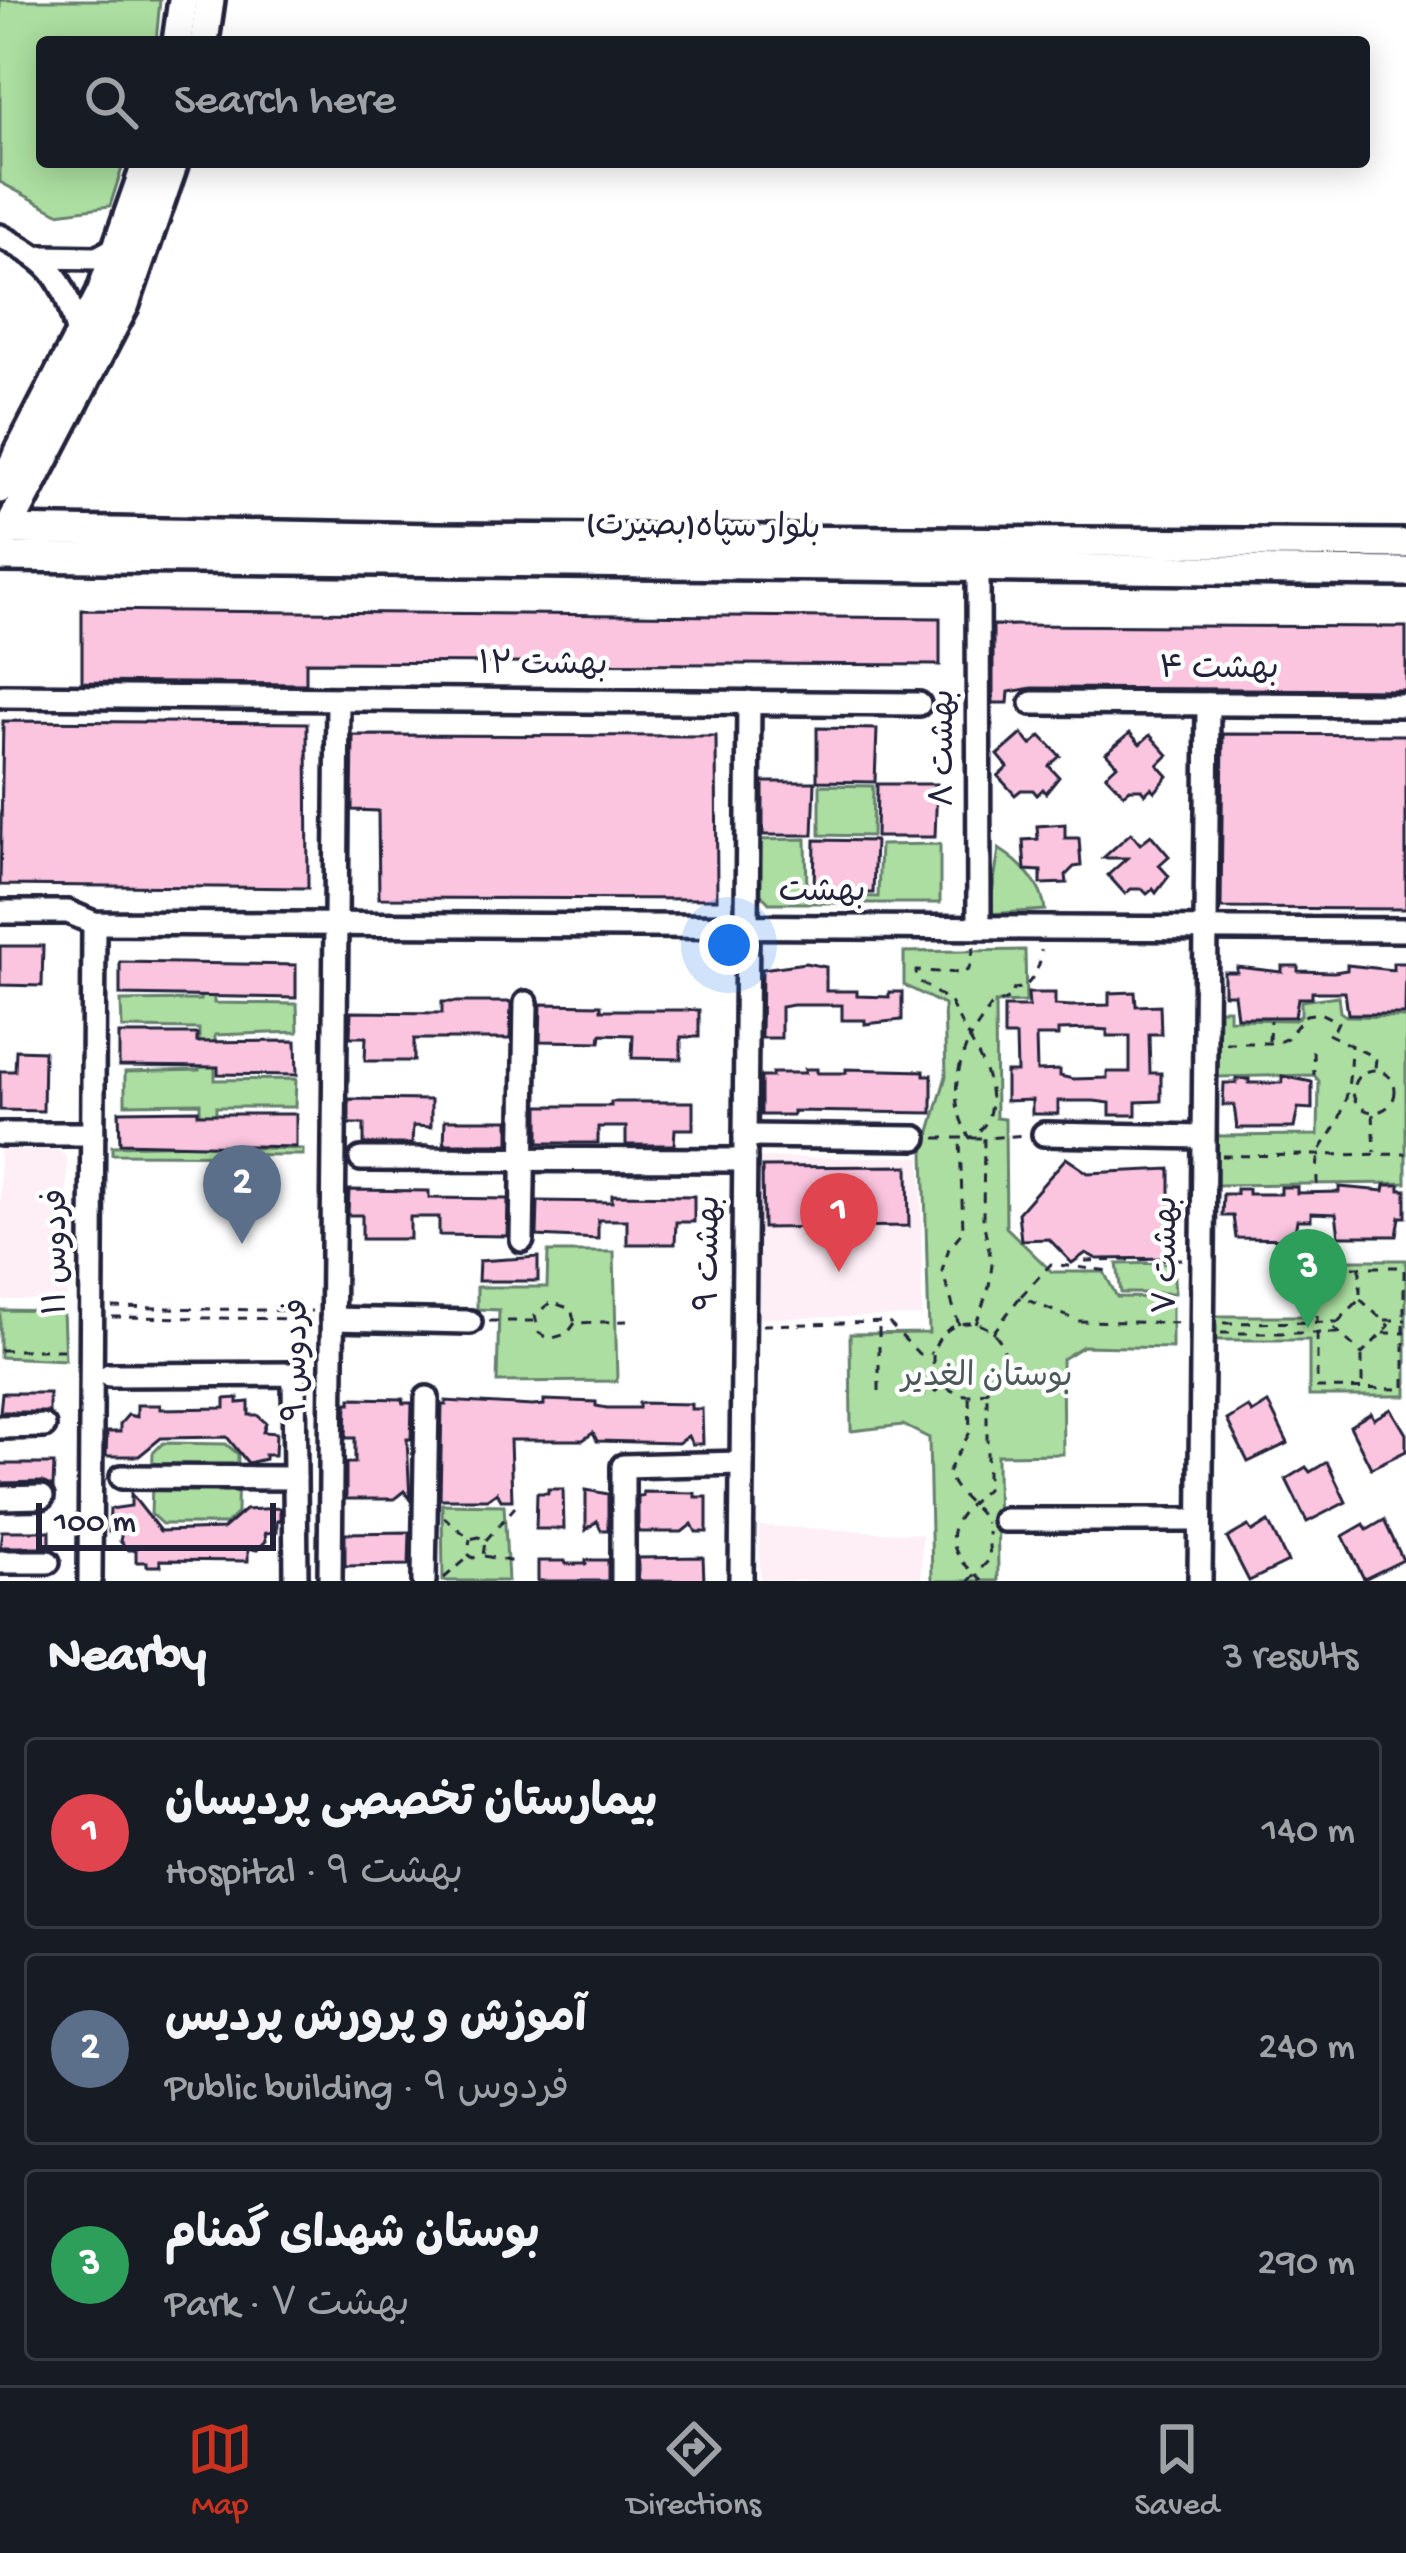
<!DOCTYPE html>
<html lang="en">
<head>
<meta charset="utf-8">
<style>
  body { margin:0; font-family:"Gochi Hand","Playpen Sans Arabic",sans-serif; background:#242831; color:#f1f3f6 }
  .scale { position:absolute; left:36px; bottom:30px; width:240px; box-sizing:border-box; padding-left:12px; border:6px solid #22223b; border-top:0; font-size:33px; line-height:42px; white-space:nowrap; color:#22223b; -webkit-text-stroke:9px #fff; paint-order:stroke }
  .you { position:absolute; left:729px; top:945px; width:42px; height:42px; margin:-30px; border:9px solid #fff; border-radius:50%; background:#1a73e8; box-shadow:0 0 0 18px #1a73e833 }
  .badge { display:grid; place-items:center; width:78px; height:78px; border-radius:50%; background:#c8321e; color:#fff; font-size:39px; font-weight:700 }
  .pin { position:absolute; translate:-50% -99px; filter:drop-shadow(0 3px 6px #0008) }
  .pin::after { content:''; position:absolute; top:63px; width:42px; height:36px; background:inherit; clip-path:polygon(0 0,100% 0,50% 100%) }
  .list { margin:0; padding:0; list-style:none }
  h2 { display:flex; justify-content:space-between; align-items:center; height:156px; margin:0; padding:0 48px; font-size:51px }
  h2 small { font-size:39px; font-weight:400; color:#9ea1a6 }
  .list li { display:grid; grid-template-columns:78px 1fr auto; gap:36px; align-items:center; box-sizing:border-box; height:192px; margin:0 24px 24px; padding:0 24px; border:3px solid #363941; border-radius:12px }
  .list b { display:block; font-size:45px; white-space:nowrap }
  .list p { margin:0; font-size:39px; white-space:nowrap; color:#9ea1a6 }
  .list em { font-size:39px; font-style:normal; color:#9ea1a6 }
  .icon { flex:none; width:66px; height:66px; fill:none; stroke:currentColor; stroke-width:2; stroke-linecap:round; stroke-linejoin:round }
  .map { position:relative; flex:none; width:1406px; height:1581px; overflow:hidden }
  .search { position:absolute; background:#171b24; box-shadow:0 6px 30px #0003; left:36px; right:36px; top:36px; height:132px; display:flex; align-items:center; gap:30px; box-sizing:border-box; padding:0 42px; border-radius:12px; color:#9ea1a6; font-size:45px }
  .sheet { height:804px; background:#171b24 }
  nav { display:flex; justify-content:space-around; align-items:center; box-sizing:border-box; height:168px; border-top:3px solid #363941; background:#171b24; font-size:33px; color:#9ea1a6 }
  nav a { display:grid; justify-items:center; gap:6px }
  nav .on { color:#c8321e }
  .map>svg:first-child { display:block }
  .built { fill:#feeef5 }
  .green { fill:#abdea0; stroke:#66806e; stroke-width:3 }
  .building { fill:#fbc5df; stroke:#22223b; stroke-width:3; fill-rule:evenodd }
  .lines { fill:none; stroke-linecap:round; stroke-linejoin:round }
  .minor-casing { stroke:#22223b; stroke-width:30 }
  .major-casing { stroke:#22223b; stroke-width:36 }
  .path { stroke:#22223b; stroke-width:3; stroke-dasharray:9 9; stroke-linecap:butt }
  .minor { stroke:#fff; stroke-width:21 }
  .major { stroke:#fff; stroke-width:27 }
  .labels { text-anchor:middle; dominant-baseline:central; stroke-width:9; stroke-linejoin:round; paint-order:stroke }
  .street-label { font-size:33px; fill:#22223b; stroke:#fff }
  .park-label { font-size:33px; fill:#4b5a59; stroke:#fff }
</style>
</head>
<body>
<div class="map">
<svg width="1406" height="1581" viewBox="0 0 1406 1581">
  <rect width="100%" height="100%" fill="#fff"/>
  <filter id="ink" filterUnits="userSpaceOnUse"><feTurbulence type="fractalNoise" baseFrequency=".00833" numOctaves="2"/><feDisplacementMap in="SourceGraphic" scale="24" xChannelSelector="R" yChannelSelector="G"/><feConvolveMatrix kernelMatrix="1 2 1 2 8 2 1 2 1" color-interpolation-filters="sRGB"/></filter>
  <g filter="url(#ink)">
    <g class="built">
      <polygon points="0,1150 58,1150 67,1158 67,1300 0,1300"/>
      <polygon points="921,1157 922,1316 757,1318 756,1158"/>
      <polygon points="759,1526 922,1534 921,1581 760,1581"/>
    </g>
    <g class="green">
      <polygon points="0,0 160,0 156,42 42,42 42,162 124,162 110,206 58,213 0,182"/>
      <polygon points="820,785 873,786 872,836 820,835"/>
      <polygon points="806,839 807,895 878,897 880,845 940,844 940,903 769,903 755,888 754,840"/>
      <path d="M999,849C1020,862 1043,885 1045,910L989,914Z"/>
      <polygon points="1025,950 1026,1002 995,1003 996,1118 1005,1119 1006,1227 1052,1272 1104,1272 1117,1297 1172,1298 1172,1348 1083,1346 1062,1359 1063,1454 997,1455 998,1581 932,1581 929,1438 903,1425 851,1431 850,1334 929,1333 924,1152 946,1076 944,1005 904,985 904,952"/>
      <polygon points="213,969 214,1003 297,1004 298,1032 215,1035 215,1080 296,1079 295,1107 216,1107 215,1147 303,1149 303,1155 112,1154 112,1146 200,1144 200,1103 125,1104 125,1072 199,1070 199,1029 122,1028 121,1001 200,1000 201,970"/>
      <polygon points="1338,996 1340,1012 1346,1016 1406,1017 1406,1183 1217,1185 1217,1136 1318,1135 1319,1081 1314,1075 1218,1077 1219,1009 1229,1009 1229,1019 1295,1020 1301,1015 1301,1001"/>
      <polygon points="548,1252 614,1252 617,1381 497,1382 499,1310 477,1309 477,1287 547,1287"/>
      <polygon points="1311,1260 1406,1260 1406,1396 1309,1396 1309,1340 1209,1340 1210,1316 1310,1316"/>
      <polygon points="1173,1263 1175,1293 1121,1293 1117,1264"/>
      <polygon points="0,1310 63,1311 65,1360 0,1357"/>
      <polygon points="163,1443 226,1444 238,1454 237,1513 226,1524 162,1524 151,1514 153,1453"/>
      <polygon points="442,1504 504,1505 508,1581 443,1581"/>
    </g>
    <g class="building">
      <polygon points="82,610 940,618 940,665 306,662 306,684 82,682"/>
      <polygon points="993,625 1406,627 1406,690 1032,688 1009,692 1008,703 993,703"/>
      <polygon points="3,721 307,723 308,888 0,885"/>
      <polygon points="817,728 877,729 875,782 817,781"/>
      <polygon points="1130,733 1140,744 1150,735 1168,755 1158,765 1168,776 1155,792 1151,788 1145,794 1141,789 1130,789 1124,794 1106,775 1117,765 1106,753"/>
      <polygon points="1022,734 1031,745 1041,736 1060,756 1049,766 1059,777 1046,793 1043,789 1037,795 1033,790 1021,790 1015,795 998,776 1008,767 998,755"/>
      <polygon points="1223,734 1406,735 1406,909 1221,908"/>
      <polygon points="353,735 716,736 717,899 379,898 378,811 352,810"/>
      <polygon points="763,782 815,782 813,835 763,835"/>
      <polygon points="877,784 937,784 935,837 876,837"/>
      <polygon points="1065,824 1065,838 1079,838 1081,866 1074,867 1066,875 1067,883 1041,884 1041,871 1025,870 1023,840 1038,839 1037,826"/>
      <polygon points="1131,833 1140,844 1151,835 1169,856 1159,865 1169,876 1156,893 1153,889 1147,894 1142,889 1131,889 1125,894 1108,875 1127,858 1103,858"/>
      <polygon points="815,840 875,841 873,893 814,893"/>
      <polygon points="0,946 43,946 42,986 0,985"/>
      <polygon points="120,962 296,965 296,998 120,995"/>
      <polygon points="805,963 826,967 826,991 857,991 857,996 889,997 889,992 902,992 902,1020 865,1024 865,1020 842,1020 842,1005 793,1005 781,1007 781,1038 761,1038 762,969"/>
      <polygon points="1393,963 1406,963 1405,1014 1348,1014 1345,992 1312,992 1312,998 1298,998 1295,1017 1237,1017 1234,994 1224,994 1224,972 1237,972 1237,967 1282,972 1282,966 1298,966 1298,971 1334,972 1347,970 1347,965 1393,970"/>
      <path d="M1135,992L1136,1006L1160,1005L1161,1034H1149L1150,1073H1161V1101L1136,1102V1115H1110V1103L1094,1101H1058V1114H1032V1100L1006,1101V1072H1017L1016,1036H1004V1007H1029L1028,993H1055V1005L1071,1006L1109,1005V993ZM1094,1029L1107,1030V1036H1130V1072H1107V1078L1073,1079L1060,1076V1070L1037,1071L1036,1036H1058V1030Z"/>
      <polygon points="442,1002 511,1002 510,1039 414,1039 414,1061 365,1061 366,1037 350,1037 351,1012 442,1013"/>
      <polygon points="541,1004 601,1005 601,1010 699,1010 699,1037 681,1037 681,1059 632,1058 633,1035 601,1034 600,1042 540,1041"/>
      <polygon points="119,1034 197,1034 197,1042 296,1041 297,1075 218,1074 218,1067 119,1066"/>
      <polygon points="16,1050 44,1051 43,1111 0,1110 0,1071 15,1071"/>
      <polygon points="805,1069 817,1069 817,1073 846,1073 846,1069 924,1071 924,1075 932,1075 932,1113 793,1111 793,1115 761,1115 761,1077 772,1077 772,1073 805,1073"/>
      <polygon points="1282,1076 1312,1082 1312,1109 1298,1108 1294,1128 1237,1128 1234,1105 1223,1105 1224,1083 1236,1083 1236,1079 1249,1079 1249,1083 1282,1083"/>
      <polygon points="349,1099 431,1100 431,1127 413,1126 412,1144 364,1144 364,1124 349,1124"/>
      <polygon points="611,1102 693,1102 693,1129 675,1129 674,1145 626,1145 626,1127 598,1127 598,1143 539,1143 539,1106 611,1106"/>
      <polygon points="198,1110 198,1114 296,1114 296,1147 120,1143 119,1111"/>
      <polygon points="445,1120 509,1120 509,1144 444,1144"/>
      <polygon points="1066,1158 1088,1173 1170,1169 1170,1258 1097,1259 1086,1253 1072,1263 1049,1239 1021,1240 1018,1213"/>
      <polygon points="908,1166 909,1226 763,1228 762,1167"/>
      <polygon points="1385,1185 1400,1185 1400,1190 1406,1190 1406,1217 1400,1217 1397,1236 1339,1236 1336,1214 1311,1213 1311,1220 1297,1220 1294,1239 1236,1238 1233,1216 1222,1216 1223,1194 1236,1194 1236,1189 1248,1189 1248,1194 1281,1194 1281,1187 1297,1187 1297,1193 1339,1192 1339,1187 1384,1191"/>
      <polygon points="349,1190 429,1191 429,1198 508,1199 507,1236 439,1235 439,1217 410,1217 410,1239 362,1239 362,1215 348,1215"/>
      <polygon points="612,1195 694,1196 694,1222 676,1222 675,1244 627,1244 627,1220 598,1220 598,1239 537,1236 538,1201 612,1202"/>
      <polygon points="538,1257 538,1281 478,1281 479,1261"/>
      <polygon points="2,1393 49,1393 49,1412 0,1412"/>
      <polygon points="238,1398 238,1403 249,1402 249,1415 257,1415 266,1423 263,1432 276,1433 275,1455 265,1455 265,1459 248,1463 227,1437 161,1438 139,1456 106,1456 107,1432 120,1432 120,1424 128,1415 137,1417 137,1405 160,1405 160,1409 225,1408 225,1399"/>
      <polygon points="351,1398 403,1399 403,1403 412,1403 411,1439 407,1439 410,1500 404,1491 394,1499 346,1499 346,1463 355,1463 355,1438 346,1438 347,1403 351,1403"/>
      <polygon points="544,1400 596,1402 596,1406 607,1408 639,1408 639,1403 691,1404 691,1409 702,1409 703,1444 692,1444 688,1436 678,1443 597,1441 593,1433 583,1440 510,1440 512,1500 501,1500 497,1492 487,1499 440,1499 442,1405 446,1405 446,1401 532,1406 544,1405"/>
      <polygon points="1268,1403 1288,1443 1248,1462 1227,1420 1248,1407 1252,1413"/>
      <polygon points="1391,1409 1406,1434 1406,1451 1371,1468 1350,1426 1371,1413 1374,1419"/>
      <polygon points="1327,1462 1346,1502 1307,1522 1286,1479 1306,1467 1310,1472"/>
      <polygon points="0,1464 54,1464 53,1487 42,1482 0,1483"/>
      <polygon points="548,1489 563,1489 564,1529 536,1529 537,1493 548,1493"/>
      <polygon points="586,1490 608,1494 608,1530 601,1530 597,1521 586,1530"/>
      <polygon points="643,1492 695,1493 695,1497 707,1497 707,1532 696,1532 692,1524 682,1532 638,1532 638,1496 643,1496"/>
      <polygon points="131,1494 160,1531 223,1529 245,1510 280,1508 280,1521 277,1521 277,1532 265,1533 266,1541 257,1550 248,1548 248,1561 160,1560 161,1566 147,1566 147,1562 136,1562 136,1550 128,1550 120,1541 122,1532 109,1532 110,1509 131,1506"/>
      <polygon points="1384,1520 1403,1560 1364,1579 1343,1536 1364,1524 1367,1530"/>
      <polygon points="1268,1522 1288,1562 1249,1581 1227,1538 1248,1526 1252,1532"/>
      <polygon points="2,1531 50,1531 50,1547 0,1547"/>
      <polygon points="410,1532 409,1565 345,1566 345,1533"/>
      <polygon points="703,1557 704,1581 638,1581 638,1558"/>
      <polygon points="586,1560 608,1560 608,1581 538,1581 538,1561 565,1561 566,1564 586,1564"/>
    </g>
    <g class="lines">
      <defs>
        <g id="minor">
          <path d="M0,236C57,266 63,277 79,339"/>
          <polyline points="42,257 97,258 119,246"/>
          <polyline points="978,569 979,927"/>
          <polyline points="3,696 919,704"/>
          <polyline points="1032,703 1406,705"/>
          <polyline points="0,912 68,912 94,923 1406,930"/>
          <polyline points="0,1134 93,1134"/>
          <polyline points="1044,1134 1203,1137"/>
          <polyline points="745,1136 916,1138"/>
          <polyline points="361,1159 745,1160"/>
          <polyline points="522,1240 526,1003"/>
          <polyline points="332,1319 470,1322"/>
          <polyline points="109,1375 294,1374 296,1581"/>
          <polyline points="0,1427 44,1426"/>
          <polyline points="122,1477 295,1478"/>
          <polyline points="0,1498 42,1497"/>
          <polyline points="1004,1520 1200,1520"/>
          <polyline points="0,1562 48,1562"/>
          <polyline points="90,1581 94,923"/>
          <polyline points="330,1581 338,699"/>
          <polyline points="424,1581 427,1398"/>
          <polyline points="623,1581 623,1466 742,1463"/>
          <polyline points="741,1581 749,702"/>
          <polyline points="1200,1581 1208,704"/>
        </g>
        <g id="major">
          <polyline points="177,42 183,0"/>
          <polyline points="204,42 210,0"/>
          <polyline points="0,489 101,293 147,162"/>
          <polyline points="8,530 436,538 1406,544"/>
          <polyline points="2,541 125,304 174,162"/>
          <polyline points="0,557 1406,572"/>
        </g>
      </defs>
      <use href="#minor" class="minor-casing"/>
      <use href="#major" class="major-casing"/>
      <g class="path">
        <path d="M974,947L969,969L963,973L916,971L917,980L950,1002L969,1039L991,1006L1010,998L1014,989L1025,987C1034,977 1042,964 1041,950"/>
        <polyline points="1328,1034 1376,1058 1375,1068"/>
        <path d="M969,1039C987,1067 1007,1117 970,1138C949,1104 955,1075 969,1039Z"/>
        <polyline points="1269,1041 1270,1020"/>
        <polyline points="1226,1043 1277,1043 1287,1038 1306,1015 1320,1013 1338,1022 1332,1035"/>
        <polyline points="1313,1051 1314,1075"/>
        <circle cx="1374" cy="1091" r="21"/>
        <polyline points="1373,1114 1375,1152"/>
        <polyline points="936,1138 984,1138"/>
        <polyline points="1222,1156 1406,1154"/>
        <path d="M1317,1185C1316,1136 1327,1151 1341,1114C1350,1092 1350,1068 1351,1045"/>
        <polyline points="1085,1261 1182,1259"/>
        <polygon points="1317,1267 1404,1267 1404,1389 1317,1388"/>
        <polyline points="1360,1267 1360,1299 1333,1327 1362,1354 1389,1326 1360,1299"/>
        <polyline points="1021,1296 1051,1264 1109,1271"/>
        <polyline points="112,1307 312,1311"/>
        <polyline points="112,1317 312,1319"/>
        <polyline points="1385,1320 1406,1320"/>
        <polyline points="489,1321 534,1321"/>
        <circle cx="969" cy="1359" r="36"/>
        <polyline points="575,1323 567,1334 549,1339 539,1333 535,1315 551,1302 571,1309 575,1323 627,1321"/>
        <polyline points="1224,1323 1339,1322"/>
        <polyline points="976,1324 989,1287 992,1265 983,1220 984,1138 1027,1135"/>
        <polyline points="763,1325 888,1322 919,1354 932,1353"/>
        <polyline points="959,1325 942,1271 949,1248 963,1231 960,1138"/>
        <polyline points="993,1333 1020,1297 1078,1321 1185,1323"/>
        <polyline points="1221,1333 1338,1333"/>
        <polyline points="1383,1333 1406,1333"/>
        <polyline points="0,1350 71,1350"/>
        <polyline points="1362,1356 1362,1388"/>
        <polyline points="879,1391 879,1324"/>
        <polyline points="917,1393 932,1395 941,1386"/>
        <path d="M969,1397L970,1432L948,1472C954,1496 976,1503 986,1523"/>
        <polyline points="444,1517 470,1539 479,1537 485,1542 483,1555 473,1558 468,1554 470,1539"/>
        <polyline points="486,1540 515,1507"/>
        <polyline points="484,1556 519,1563"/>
        <polyline points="444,1578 469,1557"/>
        <polyline points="969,1581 990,1559 988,1532"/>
        <path d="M982,1581C977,1573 968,1569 962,1561C937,1528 967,1508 987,1488V1392"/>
      </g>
      <use href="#minor" class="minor"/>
      <use href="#major" class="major"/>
    </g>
  </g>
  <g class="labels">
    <g class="street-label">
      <text transform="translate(703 529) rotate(1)">بلوار سپاه(بصیرت)</text>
      <text x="543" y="667">بهشت ۱۲</text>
      <text x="1219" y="671">بهشت ۴</text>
      <text transform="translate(946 748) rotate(-90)">بهشت ۸</text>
      <text x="822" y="894">بهشت</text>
      <text transform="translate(59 1252) rotate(-90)">فردوس ۱۱</text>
      <text transform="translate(711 1253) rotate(-89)">بهشت ۹</text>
      <text transform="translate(1169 1255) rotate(-90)">بهشت ۷</text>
      <text transform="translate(299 1360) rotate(-89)">فردوس ۹</text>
    </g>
    <g class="park-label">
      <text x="987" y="1379">بوستان الغدیر</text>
    </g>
  </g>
</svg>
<div class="scale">100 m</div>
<div class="you"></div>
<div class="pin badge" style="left:839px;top:1272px;background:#e0444e">1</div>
<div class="pin badge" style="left:242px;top:1244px;background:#5c6f8a">2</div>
<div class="pin badge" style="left:1308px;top:1328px;background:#2e9e5b">3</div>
<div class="search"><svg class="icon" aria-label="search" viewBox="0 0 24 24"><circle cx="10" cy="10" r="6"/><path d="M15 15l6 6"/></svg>Search here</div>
</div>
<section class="sheet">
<h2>Nearby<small>3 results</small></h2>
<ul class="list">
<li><span class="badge" style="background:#e0444e">1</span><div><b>بیمارستان تخصصی پردیسان</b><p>Hospital · بهشت ۹</p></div><em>140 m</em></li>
<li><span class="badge" style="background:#5c6f8a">2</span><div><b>آموزش و پرورش پردیس</b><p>Public building · فردوس ۹</p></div><em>240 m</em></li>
<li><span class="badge" style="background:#2e9e5b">3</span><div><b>بوستان شهدای گمنام</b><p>Park · بهشت ۷</p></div><em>290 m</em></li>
</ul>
</section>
<nav>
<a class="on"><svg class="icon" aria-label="map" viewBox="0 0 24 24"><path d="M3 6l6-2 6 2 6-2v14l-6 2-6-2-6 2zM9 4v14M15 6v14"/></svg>Map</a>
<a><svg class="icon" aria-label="directions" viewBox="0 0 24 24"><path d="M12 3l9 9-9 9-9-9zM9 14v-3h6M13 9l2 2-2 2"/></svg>Directions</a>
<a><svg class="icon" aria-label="saved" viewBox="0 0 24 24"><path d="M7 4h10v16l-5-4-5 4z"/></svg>Saved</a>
</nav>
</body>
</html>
